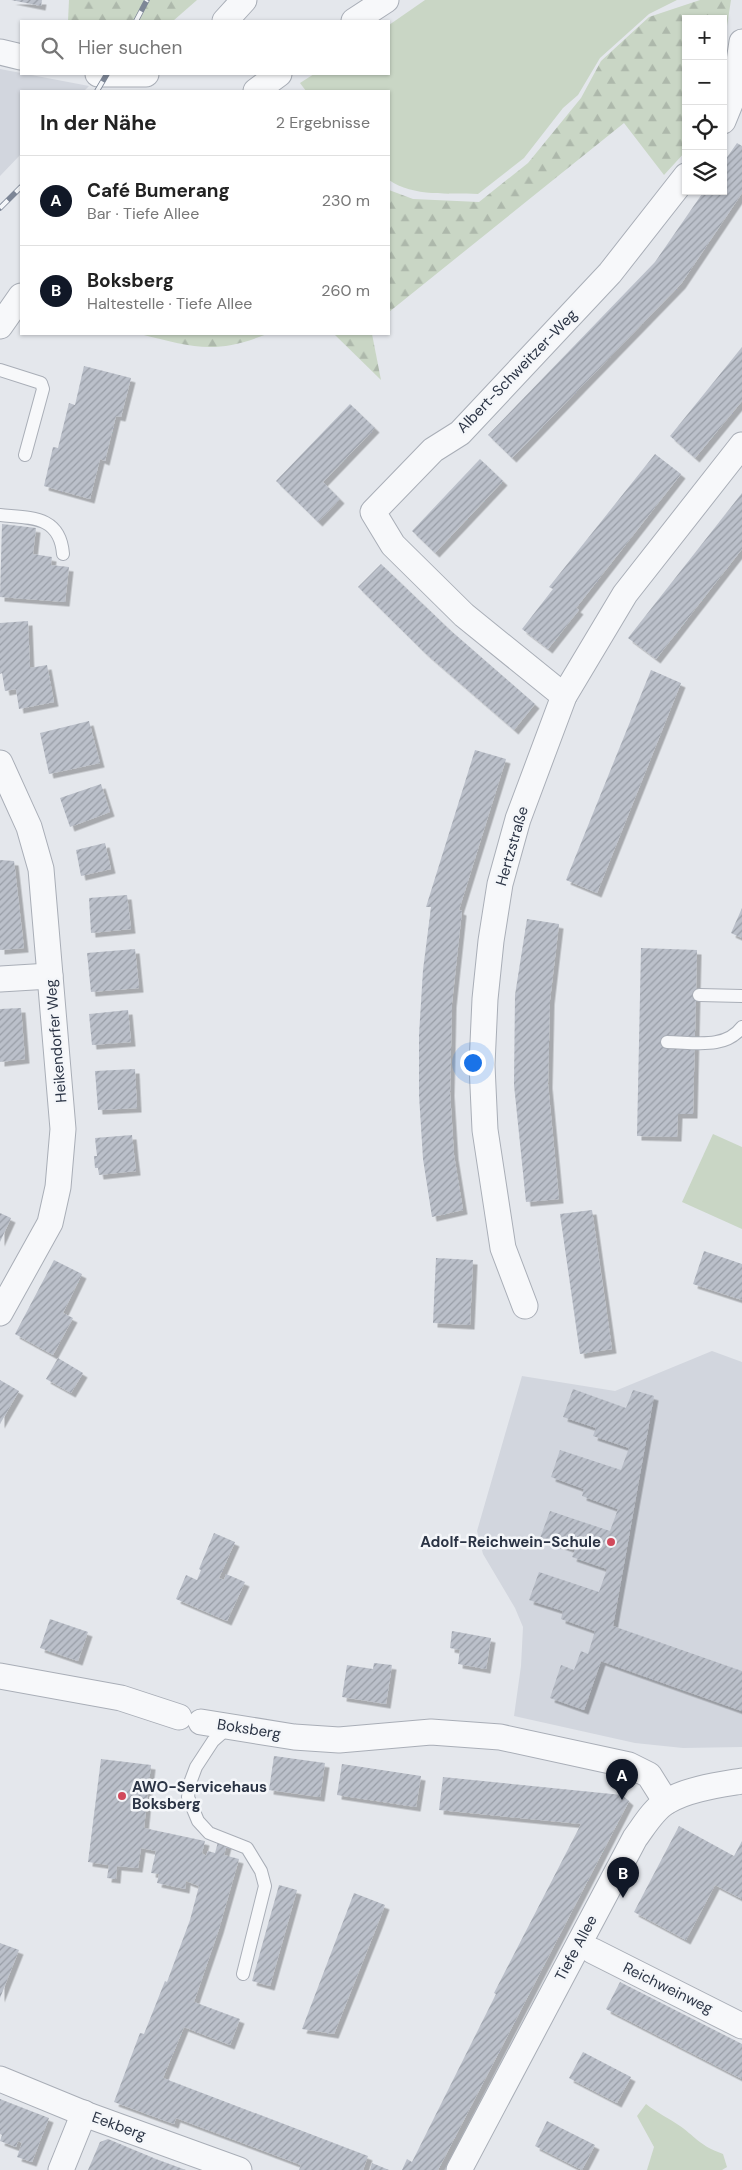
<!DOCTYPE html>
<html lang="de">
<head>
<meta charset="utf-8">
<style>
  body { margin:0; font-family:"DM Sans",sans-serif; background:#f2f2f2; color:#222 }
  .controls { position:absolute; right:15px; top:15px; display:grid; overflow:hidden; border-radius:0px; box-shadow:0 1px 4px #0004 }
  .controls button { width:45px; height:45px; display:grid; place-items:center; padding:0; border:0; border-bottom:1px solid #e0e0e0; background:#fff; color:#222; font:25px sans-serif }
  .you { position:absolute; left:472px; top:1062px; width:18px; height:18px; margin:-12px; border:4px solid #fff; border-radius:50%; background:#1a73e8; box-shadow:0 0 0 8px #1a73e833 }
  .badge { display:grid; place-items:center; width:32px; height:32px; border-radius:50%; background:#111827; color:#fff; font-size:16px; font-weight:700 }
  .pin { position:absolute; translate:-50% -41px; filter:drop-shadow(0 1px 2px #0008) }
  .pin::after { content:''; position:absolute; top:26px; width:18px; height:15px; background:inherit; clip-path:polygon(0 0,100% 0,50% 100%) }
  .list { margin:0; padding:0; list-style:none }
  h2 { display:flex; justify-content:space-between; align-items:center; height:65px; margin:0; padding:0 20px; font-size:21px }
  h2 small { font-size:16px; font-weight:400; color:#767676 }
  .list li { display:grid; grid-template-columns:32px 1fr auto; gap:15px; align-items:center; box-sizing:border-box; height:90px; padding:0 20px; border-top:1px solid #e0e0e0 }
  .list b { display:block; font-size:19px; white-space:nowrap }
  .list p { margin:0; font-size:16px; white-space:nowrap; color:#767676 }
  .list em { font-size:16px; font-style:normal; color:#767676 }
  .icon { flex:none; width:28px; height:28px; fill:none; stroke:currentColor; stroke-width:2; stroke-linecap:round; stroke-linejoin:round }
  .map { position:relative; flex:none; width:742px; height:2170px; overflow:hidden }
  .search { position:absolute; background:#fff; box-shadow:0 1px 4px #0004; left:20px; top:20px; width:370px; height:55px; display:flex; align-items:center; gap:12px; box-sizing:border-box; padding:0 18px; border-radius:0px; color:#767676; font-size:19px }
  .panel { position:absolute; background:#fff; box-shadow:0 1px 4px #0004; left:20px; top:90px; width:370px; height:245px; border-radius:0px }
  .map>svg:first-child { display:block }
  .built { fill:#d2d6de }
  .forest { fill:url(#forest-firs) }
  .park { fill:#c9d6c5 }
  .building { fill:url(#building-hatch); filter:url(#shadow) }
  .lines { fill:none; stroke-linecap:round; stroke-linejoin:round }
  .service-casing { stroke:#a9aeb7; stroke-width:14 }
  .minor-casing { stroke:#a9aeb7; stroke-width:27 }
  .service { stroke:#f7f8fa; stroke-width:12 }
  .minor { stroke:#f7f8fa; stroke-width:25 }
  .rail-casing { stroke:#7d8696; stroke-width:5.5 }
  .rail { stroke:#f4f6f9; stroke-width:4; stroke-dasharray:11; stroke-linecap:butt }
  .poi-dot { fill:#d1495b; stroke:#f4f6f9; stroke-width:2 }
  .labels { text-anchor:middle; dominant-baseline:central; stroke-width:5; stroke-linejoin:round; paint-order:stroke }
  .street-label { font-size:15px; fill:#2b3445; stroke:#f4f6f9 }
  .poi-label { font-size:15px; font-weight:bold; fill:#2b3445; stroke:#f4f6f9; text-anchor:end }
</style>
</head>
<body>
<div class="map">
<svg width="742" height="2170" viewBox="0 0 742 2170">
  <defs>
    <pattern id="forest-firs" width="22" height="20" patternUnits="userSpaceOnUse" patternTransform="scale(1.25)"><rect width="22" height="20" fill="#c9d6c5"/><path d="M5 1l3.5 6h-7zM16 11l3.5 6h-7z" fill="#adb8ab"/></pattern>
    <pattern id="building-hatch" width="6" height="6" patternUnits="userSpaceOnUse" patternTransform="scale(1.25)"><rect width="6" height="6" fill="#bbc0ca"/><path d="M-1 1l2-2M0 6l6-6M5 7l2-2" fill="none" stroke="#989da6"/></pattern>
    <filter id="shadow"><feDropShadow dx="4.5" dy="4.5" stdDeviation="0" flood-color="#0004"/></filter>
  </defs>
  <rect width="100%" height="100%" fill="#e4e7ec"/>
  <g class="built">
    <polygon points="0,69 89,86 84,91 21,91 21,154 0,176"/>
    <polygon points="712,1351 742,1362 742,1747 683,1748 635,1743 514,1716 521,1666 523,1627 515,1608 483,1554 477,1531 522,1376 615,1391"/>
  </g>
  <g class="forest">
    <polygon points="69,0 197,0 173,21 68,21"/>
    <polygon points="700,0 731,0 723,52 723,19 686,19 686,151 664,175 624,123 389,312 389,190 413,199 479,202 528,163 581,98 601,61 649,17"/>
    <path d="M140,334H267C215,355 192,347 140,334Z"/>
    <polygon points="334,334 372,334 381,380"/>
  </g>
  <g class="park">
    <path d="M425,0H677L649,14L600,58L578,95L563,108L524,158L478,194C450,193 413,197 389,180V91H306L300,83L314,74H389V25Z"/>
    <polygon points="713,1134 742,1147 742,1229 682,1202"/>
    <path d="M646,2104C657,2113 669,2118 680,2126C698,2139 699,2145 723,2154L727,2167L722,2170H647L654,2147L637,2116Z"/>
  </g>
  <g class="building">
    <polygon points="11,0 42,0 41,6"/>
    <polygon points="737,143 742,146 742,193 681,284 512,458 488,435 655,262 704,191 723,191 723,163"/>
    <polygon points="742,347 742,401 695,458 670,436"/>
    <polygon points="84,366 131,378 121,417 116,416 105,461 100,459 90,499 44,486 53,447 58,448 69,403 75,405"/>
    <polygon points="350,404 375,428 323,482 340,499 318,522 276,481"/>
    <polygon points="655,454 681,474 576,608 579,610 548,649 522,629 553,589 549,587"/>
    <polygon points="480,459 503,481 435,553 412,531"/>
    <polygon points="742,493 742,549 656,659 628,638"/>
    <polygon points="2,524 36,528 33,554 52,557 51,565 69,567 65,602 0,597"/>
    <polygon points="381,564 450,630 535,704 514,730 425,653 358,587"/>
    <polygon points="28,621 30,668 47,665 54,702 19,709 16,689 5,691 2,673 0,674 0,623"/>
    <polygon points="651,670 681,683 597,893 566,880"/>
    <polygon points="89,721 100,763 49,774 40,733"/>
    <polygon points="475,750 506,759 459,910 462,911 452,1003 450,1092 454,1155 463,1210 432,1217 423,1159 419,1095 419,1035 423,970 431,907 426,907"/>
    <polygon points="101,784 110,812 70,827 60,798"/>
    <polygon points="105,843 111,869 81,876 76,850"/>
    <polygon points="0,860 14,861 24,948 0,950"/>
    <polygon points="127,895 131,929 91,933 89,898"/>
    <polygon points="742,908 742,938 731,933"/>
    <polygon points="527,919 559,924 550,1000 548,1084 559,1199 526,1202 514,1085 515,995"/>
    <polygon points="641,948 697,950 693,1114 678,1114 677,1137 637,1136"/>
    <polygon points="135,949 139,988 91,992 87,953"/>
    <polygon points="21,1008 25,1059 0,1062 0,1009"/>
    <polygon points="128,1010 131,1042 92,1045 89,1014"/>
    <polygon points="135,1069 137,1108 98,1110 95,1071"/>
    <polygon points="132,1135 136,1171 99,1175 98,1168 95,1168 94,1156 97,1156 95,1138"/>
    <polygon points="592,1210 612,1349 580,1354 560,1214"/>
    <polygon points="0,1213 11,1218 0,1242"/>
    <polygon points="704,1251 742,1264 742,1300 693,1284"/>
    <polygon points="436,1258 473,1260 470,1325 433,1323"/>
    <polygon points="54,1260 82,1274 63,1313 73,1318 53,1355 15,1334"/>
    <polygon points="58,1358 83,1373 71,1393 46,1379"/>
    <polygon points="0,1380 19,1391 0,1424"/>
    <polygon points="573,1389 626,1408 633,1390 654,1396 613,1626 742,1671 742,1711 601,1661 584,1710 550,1698 561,1665 574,1670 581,1651 588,1654 595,1631 561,1619 563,1611 529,1600 539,1572 599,1592 607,1569 572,1557 575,1550 540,1538 550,1511 610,1531 618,1509 582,1496 584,1489 551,1477 560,1450 621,1470 629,1448 593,1436 596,1428 563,1417"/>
    <polygon points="214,1533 235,1542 219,1578 224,1580 226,1574 245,1582 227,1621 176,1599 186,1575 197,1580 201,1570 199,1569"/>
    <polygon points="50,1619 88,1632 78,1661 40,1648"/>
    <polygon points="452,1631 491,1638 486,1669 458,1664 460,1650 450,1648"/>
    <polygon points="374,1663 392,1665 386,1704 342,1697 347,1665 373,1669"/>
    <polygon points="274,1756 325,1763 320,1797 269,1790"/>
    <polygon points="101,1759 151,1765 144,1828 205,1841 202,1853 206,1856 208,1851 215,1853 218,1842 227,1844 224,1855 239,1859 219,1929 194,2002 240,2019 230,2045 184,2027 163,2078 368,2156 363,2170 299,2170 301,2165 176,2118 174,2124 114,2102 140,2033 144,2034 165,1981 167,1982 190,1920 199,1886 186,1881 185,1889 157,1883 159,1874 151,1873 156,1851 141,1848 138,1868 117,1866 116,1879 107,1878 109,1865 88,1862"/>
    <polygon points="342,1764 421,1776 416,1807 337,1795"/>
    <polygon points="443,1777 622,1795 629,1801 438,2170 402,2170 407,2159 412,2162 496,1994 494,1993 581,1824 439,1810"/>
    <polygon points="679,1826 734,1856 742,1841 742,1899 715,1885 686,1940 634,1912"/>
    <polygon points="279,1885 297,1890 270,1986 252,1981"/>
    <polygon points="354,1893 385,1905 377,1926 334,2034 302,2029"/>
    <polygon points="0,1943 19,1950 0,1998"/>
    <polygon points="620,1982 742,2044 742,2079 606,2009"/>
    <polygon points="583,2052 631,2077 617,2103 569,2078"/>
    <polygon points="0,2099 49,2118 32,2162 17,2157 22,2143 18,2141 16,2147 0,2141 2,2135 0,2134"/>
    <polygon points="547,2121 595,2145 582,2170 535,2146"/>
    <polygon points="108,2139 156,2159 186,2170 88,2170 100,2142"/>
    <polygon points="372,2163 389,2170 370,2170"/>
  </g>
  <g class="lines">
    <defs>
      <g id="service">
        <polyline points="0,370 41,383 43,389 25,455"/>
        <path d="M0,515C30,518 60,515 63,554"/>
        <polyline points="699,995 742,996"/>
        <path d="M667,1042C693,1042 725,1050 742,1027"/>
        <polyline points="230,1726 213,1741 196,1767 190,1783 188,1797 198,1821 209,1833 247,1848 261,1871 265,1886 243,1974"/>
      </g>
      <g id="minor">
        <polyline points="225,21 244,0"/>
        <polyline points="354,21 386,0"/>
        <polyline points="0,52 21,57"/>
        <polyline points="98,74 146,74"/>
        <polyline points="256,91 279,74"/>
        <polyline points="723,121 734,94 742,42"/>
        <polyline points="0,326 21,296"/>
        <polyline points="564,696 464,615 393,545 373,512 433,450 460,433 610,273 686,176"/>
        <polyline points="0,763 29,827 41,869 63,1129 58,1187 50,1223 0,1313"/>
        <polyline points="0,979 50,976"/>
        <polyline points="525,1306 503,1248 485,1130 482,1065 485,999 491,941 500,884 518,819 564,696 625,594 742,445"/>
        <polyline points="0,1676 121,1698 179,1717"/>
        <polyline points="201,1722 294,1737 339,1740 431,1732 500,1737 629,1765 649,1775 666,1802"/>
        <polyline points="593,1951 742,2026"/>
        <polyline points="0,2079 90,2116 239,2170"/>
        <polyline points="61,2170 84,2113"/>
        <path d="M459,2170L635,1838C644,1826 653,1810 666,1802C687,1789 718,1785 742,1781"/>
      </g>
    </defs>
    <use href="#service" class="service-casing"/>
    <use href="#minor" class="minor-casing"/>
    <use href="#service" class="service"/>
    <use href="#minor" class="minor"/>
    <defs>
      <g id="rail">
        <polyline points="136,21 147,0"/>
        <polyline points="97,91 107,74"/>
        <polyline points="0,208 21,187"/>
      </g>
    </defs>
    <use href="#rail" class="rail-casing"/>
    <use href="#rail" class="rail"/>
  </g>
  <g class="poi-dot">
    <circle cx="611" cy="1542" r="5"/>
    <circle cx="122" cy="1796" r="5"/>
  </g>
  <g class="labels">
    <g class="street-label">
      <text transform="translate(517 371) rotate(-46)">Albert-Schweitzer-Weg</text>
      <text transform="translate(512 846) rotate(-74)">Hertzstraße</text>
      <text transform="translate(56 1041) rotate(-95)">Heikendorfer Weg</text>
      <text transform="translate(249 1729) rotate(9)">Boksberg</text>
      <text transform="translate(576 1948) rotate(-62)">Tiefe Allee</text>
      <text transform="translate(668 1988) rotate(26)">Reichweinweg</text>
      <text transform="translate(119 2126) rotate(20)">Eekberg</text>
    </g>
    <g class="poi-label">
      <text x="601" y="1542">Adolf-Reichwein-Schule</text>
      <text x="132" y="1787" text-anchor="start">AWO-Servicehaus<tspan x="132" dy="17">Boksberg</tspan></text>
    </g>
  </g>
</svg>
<div class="controls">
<button>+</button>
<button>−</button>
<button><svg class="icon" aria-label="locate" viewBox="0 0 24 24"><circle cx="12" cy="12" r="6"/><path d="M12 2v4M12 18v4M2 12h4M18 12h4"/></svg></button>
<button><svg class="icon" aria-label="layers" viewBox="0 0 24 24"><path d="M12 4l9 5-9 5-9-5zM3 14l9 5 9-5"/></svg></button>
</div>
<div class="you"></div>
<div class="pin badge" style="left:622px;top:1800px">A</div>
<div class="pin badge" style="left:623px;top:1898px">B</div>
<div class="search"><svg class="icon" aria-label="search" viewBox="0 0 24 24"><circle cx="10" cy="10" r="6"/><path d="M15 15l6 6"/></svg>Hier suchen</div>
<section class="panel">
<h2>In der Nähe<small>2 Ergebnisse</small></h2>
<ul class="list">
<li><span class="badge">A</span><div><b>Café Bumerang</b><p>Bar · Tiefe Allee</p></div><em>230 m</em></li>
<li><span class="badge">B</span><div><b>Boksberg</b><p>Haltestelle · Tiefe Allee</p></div><em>260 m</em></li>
</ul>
</section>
</div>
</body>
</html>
